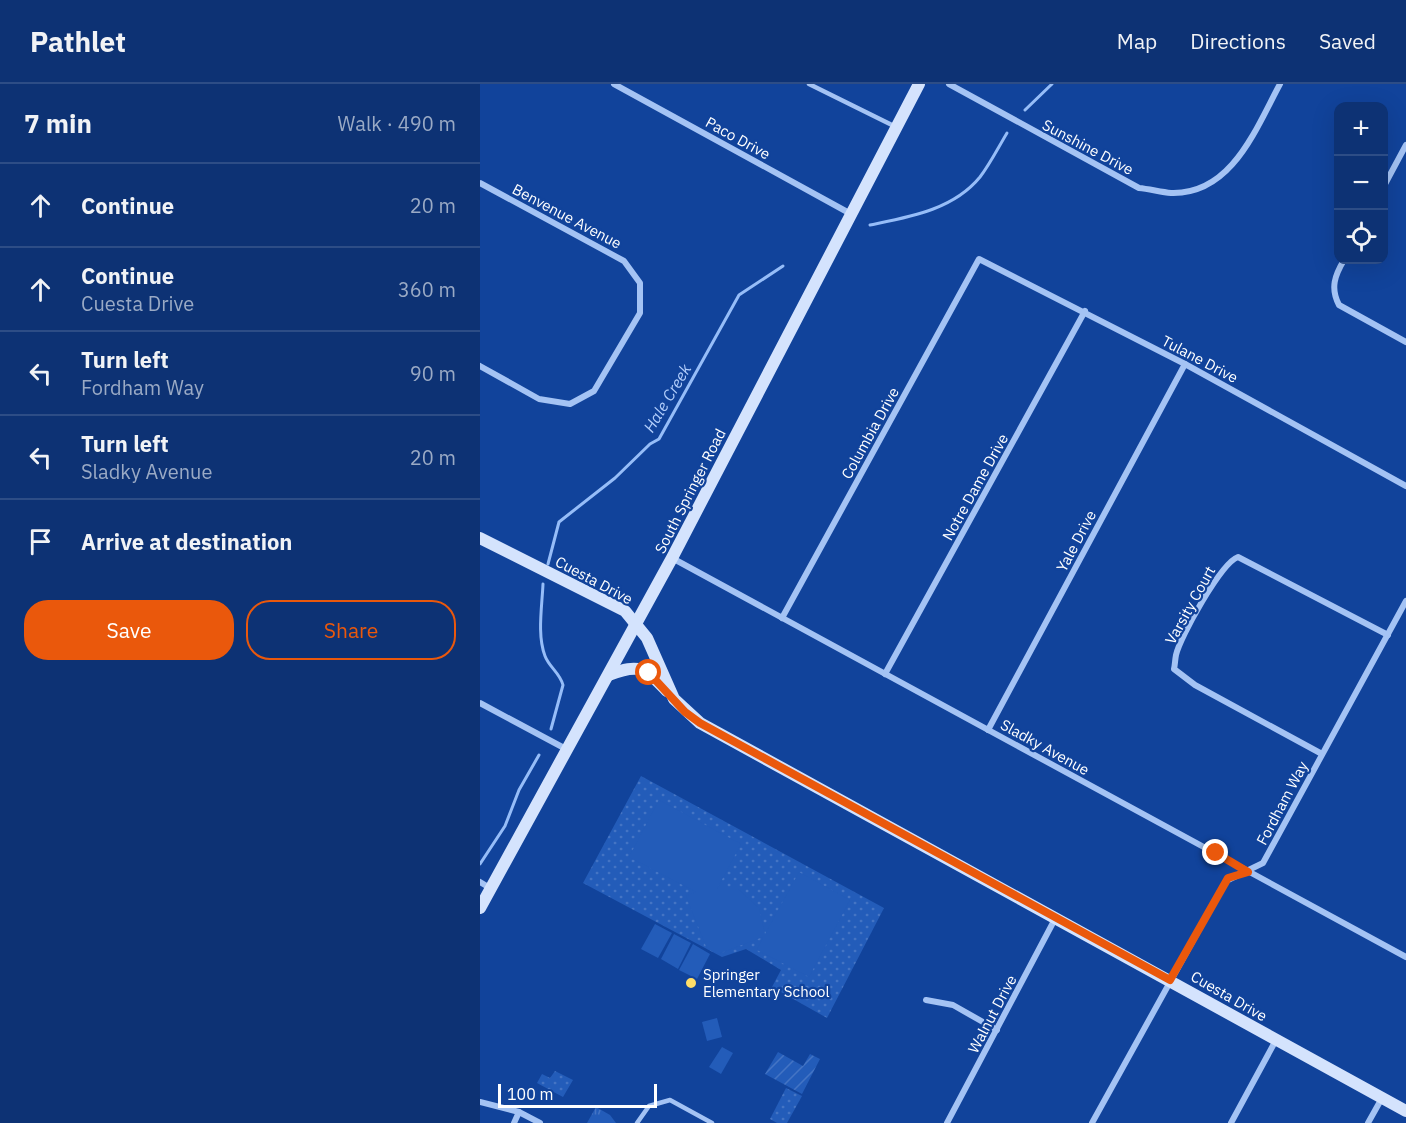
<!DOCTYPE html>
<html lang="en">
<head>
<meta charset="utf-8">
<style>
  body { margin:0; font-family:"IBM Plex Sans",sans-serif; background:#163a79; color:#f1f3f6 }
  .controls { position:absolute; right:18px; top:18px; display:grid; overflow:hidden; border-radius:12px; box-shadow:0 6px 24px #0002 }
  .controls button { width:54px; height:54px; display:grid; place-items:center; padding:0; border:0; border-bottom:2px solid #2d4d86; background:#0d3274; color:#f1f3f6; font:30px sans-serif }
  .scale { position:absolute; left:18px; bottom:15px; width:159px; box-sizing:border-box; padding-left:6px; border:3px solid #fff; border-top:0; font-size:16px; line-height:21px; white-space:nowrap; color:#fff; -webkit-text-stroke:4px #11439b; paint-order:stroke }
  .stop { position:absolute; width:18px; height:18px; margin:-14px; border:4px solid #ea580c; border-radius:50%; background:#fff }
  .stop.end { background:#ea580c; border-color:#fff; box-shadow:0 2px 6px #0008 }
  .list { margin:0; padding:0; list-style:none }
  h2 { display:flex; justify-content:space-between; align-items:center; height:78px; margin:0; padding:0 24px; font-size:26px }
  h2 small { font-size:20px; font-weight:400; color:#9aaac5 }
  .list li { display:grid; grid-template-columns:39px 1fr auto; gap:18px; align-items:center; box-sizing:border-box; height:84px; padding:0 24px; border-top:2px solid #2d4d86 }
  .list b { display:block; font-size:22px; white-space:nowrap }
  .list p { margin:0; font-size:20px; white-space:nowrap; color:#9aaac5 }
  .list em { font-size:20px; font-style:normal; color:#9aaac5 }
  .actions { display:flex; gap:12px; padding:18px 24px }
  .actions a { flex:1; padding:14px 0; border:2px solid #ea580c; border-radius:24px; text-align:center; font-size:21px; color:#ea580c }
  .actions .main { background:#ea580c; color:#fff }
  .icon { flex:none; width:33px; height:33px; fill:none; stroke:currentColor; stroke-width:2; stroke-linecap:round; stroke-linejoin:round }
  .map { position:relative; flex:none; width:926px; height:1039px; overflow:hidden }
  header { display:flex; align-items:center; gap:36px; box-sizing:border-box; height:84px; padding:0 30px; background:#0d3274; border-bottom:2px solid #2d4d86 }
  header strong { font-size:28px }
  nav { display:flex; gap:33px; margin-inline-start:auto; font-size:21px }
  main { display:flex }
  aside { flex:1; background:#0d3274 }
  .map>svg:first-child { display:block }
  .grass { fill:url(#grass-tufts) }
  .park { fill:url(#park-dots) }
  .garden { fill:url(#garden-furrows) }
  .pitch { fill:#235cb9 }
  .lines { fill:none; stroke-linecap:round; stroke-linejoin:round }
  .stream { stroke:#96bdf8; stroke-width:3 }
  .lane { stroke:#a4c3f4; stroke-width:4.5 }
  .street { stroke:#a4c3f4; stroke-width:6 }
  .secondary { stroke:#d4e3fd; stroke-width:12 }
  .route { stroke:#ea580c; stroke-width:8 }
  .poi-dot { fill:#ffde68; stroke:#11439b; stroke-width:2 }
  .labels { text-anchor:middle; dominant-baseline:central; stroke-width:4.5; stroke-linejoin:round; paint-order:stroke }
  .street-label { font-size:15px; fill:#fff; stroke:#11439b }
  .poi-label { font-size:15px; fill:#fff; stroke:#11439b; text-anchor:start }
  .water-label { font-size:16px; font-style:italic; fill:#b1cdfb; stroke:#11439b }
</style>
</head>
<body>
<header>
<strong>Pathlet</strong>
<nav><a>Map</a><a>Directions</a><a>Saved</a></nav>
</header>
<main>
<aside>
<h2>7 min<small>Walk · 490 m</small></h2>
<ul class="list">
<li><svg class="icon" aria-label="ahead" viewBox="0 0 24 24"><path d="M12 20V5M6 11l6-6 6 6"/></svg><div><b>Continue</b></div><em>20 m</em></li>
<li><svg class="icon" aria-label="ahead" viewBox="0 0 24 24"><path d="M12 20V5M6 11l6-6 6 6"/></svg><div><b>Continue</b><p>Cuesta Drive</p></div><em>360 m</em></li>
<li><svg class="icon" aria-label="left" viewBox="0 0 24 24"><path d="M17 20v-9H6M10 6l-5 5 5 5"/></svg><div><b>Turn left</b><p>Fordham Way</p></div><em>90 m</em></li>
<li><svg class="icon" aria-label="left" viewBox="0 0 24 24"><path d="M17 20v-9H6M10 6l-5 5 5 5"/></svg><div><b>Turn left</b><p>Sladky Avenue</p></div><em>20 m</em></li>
<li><svg class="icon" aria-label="arrive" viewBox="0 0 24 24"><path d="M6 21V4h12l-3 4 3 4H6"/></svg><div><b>Arrive at destination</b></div></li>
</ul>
<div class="actions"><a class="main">Save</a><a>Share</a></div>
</aside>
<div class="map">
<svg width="926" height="1039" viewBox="0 0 926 1039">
  <defs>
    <pattern id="grass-tufts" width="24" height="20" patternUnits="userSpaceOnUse" patternTransform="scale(1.5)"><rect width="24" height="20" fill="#235cb9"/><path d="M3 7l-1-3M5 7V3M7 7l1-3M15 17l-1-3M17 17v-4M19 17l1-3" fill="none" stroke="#4474c4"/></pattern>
    <pattern id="park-dots" width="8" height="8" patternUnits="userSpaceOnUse" patternTransform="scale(1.5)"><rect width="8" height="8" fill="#235cb9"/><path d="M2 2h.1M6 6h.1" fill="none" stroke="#4474c4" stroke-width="1.8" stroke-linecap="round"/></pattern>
    <pattern id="garden-furrows" width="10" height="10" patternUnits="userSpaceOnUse" patternTransform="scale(1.5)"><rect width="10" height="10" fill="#235cb9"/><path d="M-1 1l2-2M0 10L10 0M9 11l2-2" fill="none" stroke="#4474c4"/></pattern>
  </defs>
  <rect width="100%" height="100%" fill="#11439b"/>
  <polygon class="grass" points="116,1023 130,1031 136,1039 107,1039"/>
  <g class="park">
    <polygon points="161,692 404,824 347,934 292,903 301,886 266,865 242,873 103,799"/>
    <polygon points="75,987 93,996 83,1013 57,999 62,990 70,994"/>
    <polygon points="306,1004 322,1012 307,1039 297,1039 290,1035"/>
  </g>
  <polygon class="garden" points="298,968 323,982 330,970 340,975 322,1010 285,990"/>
  <g class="pitch">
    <polygon points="179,716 261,760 237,805 258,805 279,824 285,850 319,788 370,816 329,893 277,866 283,853 238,870 227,865 206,812 216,808 149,773"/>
    <polygon points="175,840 192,849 178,874 161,865"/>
    <polygon points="194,850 211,859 198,885 181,875"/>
    <polygon points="213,860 230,870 217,895 199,886"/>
    <polygon points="237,934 242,953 227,957 222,938"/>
    <polygon points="242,963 253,969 241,990 229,983"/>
  </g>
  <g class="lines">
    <g class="stream">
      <polyline points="545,26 572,0"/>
      <path d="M390,141C429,133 473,126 500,93C510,80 518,64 527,49"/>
      <polyline points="68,480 79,438 135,394 170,360 179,355 259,211 303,182"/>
      <path d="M63,500C62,523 57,551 65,572C69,583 80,589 83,601L71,645"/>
      <polyline points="0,780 25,742 39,706 59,671"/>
    </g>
    <g class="lane">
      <polyline points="329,0 414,42"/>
      <polyline points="157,1039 169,1022 190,1016 232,1039"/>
    </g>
    <g class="street">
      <polyline points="134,0 371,130"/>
      <path d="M469,0L659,104C669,105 681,108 691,109C752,111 776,44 800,0"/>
      <polyline points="0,99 144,177 160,199 160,229 114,307 90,320 59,315 0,282"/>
      <polyline points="904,102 926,61"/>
      <path d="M864,176C855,191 850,204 859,221L926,258"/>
      <polyline points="192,474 926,873"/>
      <polyline points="302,534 499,175 705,280 926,402"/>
      <polyline points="405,590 605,227"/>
      <polyline points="0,619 86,665"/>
      <polyline points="508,646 705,280"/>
      <path d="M842,670L715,601L694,585C695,581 695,576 696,571C700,553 741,479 758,473L908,551"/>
      <polyline points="0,798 10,804"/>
      <polyline points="446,916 473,921 517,946"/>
      <polyline points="0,1018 39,1028 60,1039"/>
      <polyline points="34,1039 39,1028"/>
      <polyline points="467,1039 576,833"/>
      <polyline points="612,1039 746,797 783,779 926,517"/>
      <polyline points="751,1039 796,956"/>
      <polyline points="888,1039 902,1014"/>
    </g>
    <g class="secondary">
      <polyline points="0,454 145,527 167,554 194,615 220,639 926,1027"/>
      <path d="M129,591C160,579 165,584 187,607"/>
      <polyline points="0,824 192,474 439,0"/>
    </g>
  </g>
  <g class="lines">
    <polyline class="route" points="169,589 205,628 220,639 690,896 748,794 768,788 736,769"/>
  </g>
  <circle class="poi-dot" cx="211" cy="899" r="6"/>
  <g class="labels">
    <g class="street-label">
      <text transform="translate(258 54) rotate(29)">Paco Drive</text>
      <text transform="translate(608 63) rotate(28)">Sunshine Drive</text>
      <text transform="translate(87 132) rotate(28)">Benvenue Avenue</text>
      <text transform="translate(720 275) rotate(28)">Tulane Drive</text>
      <text transform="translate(390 349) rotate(-61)">Columbia Drive</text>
      <text transform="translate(495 403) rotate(-61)">Notre Dame Drive</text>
      <text transform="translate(210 407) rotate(-63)">South Springer Road</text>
      <text transform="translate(596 457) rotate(-62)">Yale Drive</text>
      <text transform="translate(114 496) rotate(28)">Cuesta Drive</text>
      <text transform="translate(710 521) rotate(-61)">Varsity Court</text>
      <text transform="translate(565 663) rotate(29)">Sladky Avenue</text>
      <text transform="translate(802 719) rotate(-62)">Fordham Way</text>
      <text transform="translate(749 912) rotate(30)">Cuesta Drive</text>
      <text transform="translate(512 930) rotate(-62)">Walnut Drive</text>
    </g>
    <g class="poi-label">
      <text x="223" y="890">Springer<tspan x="223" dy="17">Elementary School</tspan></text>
    </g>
    <g class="water-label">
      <text transform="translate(187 314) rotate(-59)">Hale Creek</text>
    </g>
  </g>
</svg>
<div class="controls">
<button>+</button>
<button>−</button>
<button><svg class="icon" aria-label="locate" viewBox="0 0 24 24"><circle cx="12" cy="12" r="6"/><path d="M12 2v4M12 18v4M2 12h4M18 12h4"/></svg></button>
</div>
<div class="scale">100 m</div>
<div class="stop" style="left:169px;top:589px"></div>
<div class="stop end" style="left:736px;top:769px"></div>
</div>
</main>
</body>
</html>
